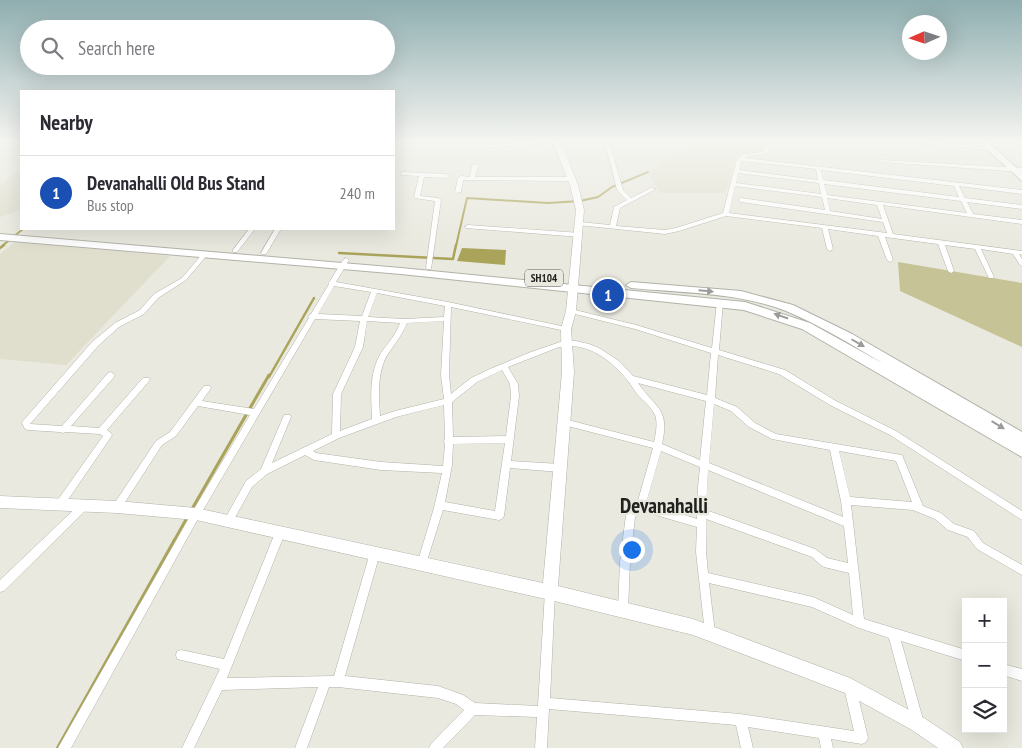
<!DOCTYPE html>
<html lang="en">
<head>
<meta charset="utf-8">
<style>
  body { margin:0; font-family:"PT Sans Narrow",sans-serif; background:#f2f2f3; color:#2b2b33 }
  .controls { position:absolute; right:15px; bottom:15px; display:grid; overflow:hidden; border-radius:0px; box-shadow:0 5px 20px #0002 }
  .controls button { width:45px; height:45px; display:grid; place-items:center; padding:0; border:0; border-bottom:1px solid #e1e1e2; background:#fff; color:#2b2b33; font:25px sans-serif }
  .compass { position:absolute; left:902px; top:15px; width:45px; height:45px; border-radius:50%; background:#fff; box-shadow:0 5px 20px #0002; rotate:267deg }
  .you { position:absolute; left:631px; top:549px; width:18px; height:18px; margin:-12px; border:4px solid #fff; border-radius:50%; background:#1a73e8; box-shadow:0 0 0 8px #1a73e833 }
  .badge { display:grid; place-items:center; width:32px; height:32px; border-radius:50%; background:#db2777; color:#fff; font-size:16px; font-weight:700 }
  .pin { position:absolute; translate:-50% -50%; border:2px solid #fff; box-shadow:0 1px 5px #0006 }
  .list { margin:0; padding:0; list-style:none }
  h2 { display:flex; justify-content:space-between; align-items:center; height:65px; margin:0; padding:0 20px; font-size:21px }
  h2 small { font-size:16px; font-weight:400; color:#7c7c81 }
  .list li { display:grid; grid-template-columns:32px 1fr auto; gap:15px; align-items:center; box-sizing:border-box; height:75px; padding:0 20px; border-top:1px solid #e1e1e2 }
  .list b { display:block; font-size:19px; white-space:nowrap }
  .list p { margin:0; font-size:16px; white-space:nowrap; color:#7c7c81 }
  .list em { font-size:16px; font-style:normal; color:#7c7c81 }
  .icon { flex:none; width:28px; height:28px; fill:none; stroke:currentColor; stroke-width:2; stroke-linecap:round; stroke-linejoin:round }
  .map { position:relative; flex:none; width:1022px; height:748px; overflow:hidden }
  .search { position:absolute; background:#fff; box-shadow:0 5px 20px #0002; left:20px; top:20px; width:375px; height:55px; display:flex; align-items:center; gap:12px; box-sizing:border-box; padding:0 18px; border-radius:28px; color:#7c7c81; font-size:19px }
  .panel { position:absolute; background:#fff; box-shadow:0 5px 20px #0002; left:20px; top:90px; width:375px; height:140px; border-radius:0px }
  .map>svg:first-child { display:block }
  .built { fill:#e0dfce }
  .green { fill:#c6c396 }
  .water { fill:#aaa45b }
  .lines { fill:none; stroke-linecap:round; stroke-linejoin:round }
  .stream-far3 { stroke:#aaa45b; stroke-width:2 }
  .stream-far2 { stroke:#aaa45b; stroke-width:2.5 }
  .stream-far1 { stroke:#aaa45b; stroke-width:3 }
  .stream { stroke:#aaa45b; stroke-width:4 }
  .street-casing { stroke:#b2b2a9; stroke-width:1 }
  .secondary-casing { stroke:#b2b2a9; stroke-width:1 }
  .primary-casing { stroke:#b2b2a9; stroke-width:2 }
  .street { fill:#fff; fill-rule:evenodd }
  .secondary { fill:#fff; fill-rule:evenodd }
  .primary { fill:#fff; fill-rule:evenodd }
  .oneway { fill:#9b9b9a }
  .labels { text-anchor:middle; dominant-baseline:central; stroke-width:5; stroke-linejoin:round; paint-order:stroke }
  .shield { fill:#e9e9df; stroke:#5d5d58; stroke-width:1 }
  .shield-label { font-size:11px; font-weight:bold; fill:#21211e }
  .near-district-label { font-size:21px; font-weight:bold; fill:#21211e; stroke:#e9e9df }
</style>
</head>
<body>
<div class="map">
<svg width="1022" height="748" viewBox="0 0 1022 748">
  <rect width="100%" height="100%" fill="#e9e9df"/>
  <g class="built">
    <polygon points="713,142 762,142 760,151 737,155 726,193 660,193 648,173 667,157 713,144"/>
    <polygon points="17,171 21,171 21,210 0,217 0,186"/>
    <polygon points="15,242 170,256 66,365 0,359 0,254"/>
  </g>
  <polygon class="green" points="898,262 1022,283 1022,347 900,291"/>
  <polygon class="water" points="462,248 506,250 505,265 457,261"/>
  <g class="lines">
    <g class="stream-far3">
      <polyline points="2,246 23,229"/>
      <polyline points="456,246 467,198 548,203 580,201 598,197 612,187 648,172"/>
    </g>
    <g class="stream-far2">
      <polyline points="0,248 4,245"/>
      <polyline points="339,253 453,259 456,245"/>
      <polyline points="269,377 314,298"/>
    </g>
    <g class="stream-far1">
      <polyline points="192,509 269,375"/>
      <polyline points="174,541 188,516"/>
    </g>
    <polyline class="stream" points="58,748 175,540"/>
    <defs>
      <g id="street">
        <polygon points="527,142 549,142 547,143 482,148 480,147 482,146"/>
        <path d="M605,142H609L623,190L631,198L651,188L656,189L620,208L616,226L665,230L676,228L723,213L737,159L745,154L763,152L768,142H772L767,154L748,156L745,158L1022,190V194L959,186L965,198L1022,205V209L967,202L973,214L1022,220V224L883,205L893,234L1022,251V255L1019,254L1022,259V266L1020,265L1013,254L981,249L994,277L993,278H989L975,249L945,245L954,271L951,273L948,271L938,244L885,237L893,260L890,262L887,260L878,236L828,229L833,249L830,251L827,249L822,228L726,216L679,231L665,234L578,225L577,224L580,222L610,225L614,207L627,200L617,190ZM741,161L816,169L818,180L739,170ZM821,170L954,186L959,197L823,180ZM738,173L819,183L821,194L736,183ZM824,184L961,201L967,213L827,195ZM735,186L822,197L825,210L741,198L738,200L741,202L883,222L887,233L729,213ZM827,198L877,205L882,219L830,211Z"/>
        <polygon points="918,142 936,142 991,148 993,149 991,150 920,143"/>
        <polygon points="983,143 1022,145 1022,147 985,145 983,144"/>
        <polygon points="880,160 1022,168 1022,172 882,162 880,161"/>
        <polygon points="475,164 478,166 475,177 572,177 575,179 572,181 463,180 461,192 456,193 455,192 458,178 461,176 470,177 472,166"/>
        <polygon points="403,172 446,174 449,176 446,178 424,177 420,196 438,198 441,200 431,269 427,269 426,268 435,201 415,198 414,197 419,176 401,175 401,173"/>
        <polygon points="468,225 580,233 583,235 580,237 466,228 465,227"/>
        <polygon points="249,229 255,229 237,252 233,252 233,250"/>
        <polygon points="275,229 281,229 266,254 262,254 261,253"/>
        <polygon points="205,252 208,254 186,280 158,298 144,314 119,327 98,346 30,424 62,426 108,373 111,372 115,375 114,377 71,426 99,428 143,378 149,378 150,380 107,430 111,433 112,435 111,437 63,507 60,508 57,507 55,504 57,501 103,436 100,434 66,432 63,433 60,432 28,430 25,429 22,423 23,421 92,342 115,323 140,310 154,294 182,278 203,253"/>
        <path d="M346,258L349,260L336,282L448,302L566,327L569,329L566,331L451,307L449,375L451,394L471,378L490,369L531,352L566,340L576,341L589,344L599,348L619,361L633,376L707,395L711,353L635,329L571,313L568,311L571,309L636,325L712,348L717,302L720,300H722L723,302L719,350L785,370L836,401L896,431L1022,511V520L890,435L830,405L779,374L718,355L715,398L737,407L755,423L776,434L902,455L923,506L941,513L954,524L974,531L983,543L1022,565V575L977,549L968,537L948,530L935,519L913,510L851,505L864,619L966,650V661L901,641L924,723L922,727L918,729L914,727L912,723L889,638L859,628L812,607L709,583L715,633L714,637L710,638L706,637L705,633L696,552L697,527L642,511L635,517L630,562L628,610L627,614L623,615L619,614L618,610L620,562L626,515L628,512L637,504L653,448L564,425L561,424L560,422L561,420L564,419L654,442C656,433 658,423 655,415C651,406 643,401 637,394C634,390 632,386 628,381C613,361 587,341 559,347L508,367L518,384L519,396L511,461L560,464L563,465L564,468L563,471L560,472L510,468L504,516L502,519L499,520L443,510L425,567L422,569L419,567L417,564L434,508L442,473L381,470L314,460L305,455L267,474L252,487L232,523L229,524L226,523L224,520L226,517L246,481L261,469L284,415H290L291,417L272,463L332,434L333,394L355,347L360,321L315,319L199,517L71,748H58L193,511L250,415L198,406L176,436L162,445L120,510L117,511L114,510L112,507L156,441L170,432L204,386H210L211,388L202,401L254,409L309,318L308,316L311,314L329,284L328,283L330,281L343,260ZM334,286L371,292L362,316L318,314ZM377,293L445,306L444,317L404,319L368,317ZM367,321L400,323C396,335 388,343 381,353C369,373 371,397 372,419L340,431L341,394L363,347ZM444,321L441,375L444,399L395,411L380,416C379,397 377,375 386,357C393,346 402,336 407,323ZM502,370L510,384L511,396L506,436L453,437L452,402L477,382ZM638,383L706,401L700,460L662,444C670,408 656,409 638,383ZM714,404L731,411L749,427L772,439L830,450L841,501L843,517L709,463ZM444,405L445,439L444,441L445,445L443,466L381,462L316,453L313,451L339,438L396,417ZM505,443L495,511L445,502L452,465L453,444ZM661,451L700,467L698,487L697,519L646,503ZM839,451L896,461L912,502L850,497ZM708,470L844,526L848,563L827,558L815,549L706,510ZM706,519L812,557L821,565L824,567L849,573L853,615L813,597L708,573L706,552Z"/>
        <polygon points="85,501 88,502 90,505 88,508 4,591 0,592 0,580 82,502"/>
        <polygon points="280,529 283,530 285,533 227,678 334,676 370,553 372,550 375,548 378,550 380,553 345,676 438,686 463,695 475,703 538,706 545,592 546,588 550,587 554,588 555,592 550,698 740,714 854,731 844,688 846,684 850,682 854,684 856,688 868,738 866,742 862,744 831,739 833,748 821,748 819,738 748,727 753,748 741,748 736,725 549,709 547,748 535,748 537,717 475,715 443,748 429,748 431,744 464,710 456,704 438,698 338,687 329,687 307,748 295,748 318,687 222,690 194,748 182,748 220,669 177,659 176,655 177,651 181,650 224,659 275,533 277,530"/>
        <polygon points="1003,664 1022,669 1022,681 1003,675"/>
      </g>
      <polygon id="secondary" points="553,142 561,142 578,185 584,210 576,311 571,329 574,372 558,586 693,619 850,678 924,718 960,742 963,748 938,748 912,730 845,693 693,635 550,600 196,520 117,513 0,508 0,496 117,501 196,508 543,583 562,372 561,329 566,311 576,210 570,185"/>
      <g id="primary">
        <polygon points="979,142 988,142 1022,173 1022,181"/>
        <path d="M0,234L401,268L745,302L810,323L884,364C852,345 820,325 786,311C738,292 682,293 631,288L626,285L631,282L741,291L793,305L852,334L1022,432V457L802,329L744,310L401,274L0,240Z"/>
      </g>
    </defs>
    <use href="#street" class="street-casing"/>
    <use href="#secondary" class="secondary-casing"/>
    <use href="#primary" class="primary-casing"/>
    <use href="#street" class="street"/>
    <use href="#secondary" class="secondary"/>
    <use href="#primary" class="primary"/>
  </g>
  <defs><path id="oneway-solid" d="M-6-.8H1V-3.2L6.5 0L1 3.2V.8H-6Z" transform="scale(1.25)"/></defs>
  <g class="oneway">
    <use href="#oneway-solid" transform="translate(706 291) rotate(5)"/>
    <use href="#oneway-solid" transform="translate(781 316) rotate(-161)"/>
    <use href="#oneway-solid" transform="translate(858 343) rotate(30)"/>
    <use href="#oneway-solid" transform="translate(998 425) rotate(31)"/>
  </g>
  <linearGradient id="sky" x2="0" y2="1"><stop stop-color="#8faeb0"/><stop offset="0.57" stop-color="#f5f5f1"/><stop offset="1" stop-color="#f5f5f1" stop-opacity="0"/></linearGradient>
  <rect width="1022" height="247" fill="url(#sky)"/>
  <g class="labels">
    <rect class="shield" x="525" y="269.5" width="38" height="17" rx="4"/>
    <g class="shield-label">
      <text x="544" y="278">SH104</text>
    </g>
    <g class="near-district-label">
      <text x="664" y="505">Devanahalli</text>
    </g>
  </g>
</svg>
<div class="controls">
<button>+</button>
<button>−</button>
<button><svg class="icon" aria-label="layers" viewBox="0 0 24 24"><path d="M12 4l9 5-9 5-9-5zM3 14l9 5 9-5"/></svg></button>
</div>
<svg class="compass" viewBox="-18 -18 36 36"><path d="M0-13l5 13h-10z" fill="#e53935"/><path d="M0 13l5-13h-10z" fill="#7c7c81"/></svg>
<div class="you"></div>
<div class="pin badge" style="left:608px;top:295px;background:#1a4fb4">1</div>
<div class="search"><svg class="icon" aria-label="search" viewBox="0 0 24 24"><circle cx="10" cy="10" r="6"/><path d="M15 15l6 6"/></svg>Search here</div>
<section class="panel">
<h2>Nearby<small></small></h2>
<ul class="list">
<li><span class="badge" style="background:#1a4fb4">1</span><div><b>Devanahalli Old Bus Stand</b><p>Bus stop</p></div><em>240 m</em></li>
</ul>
</section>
</div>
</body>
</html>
